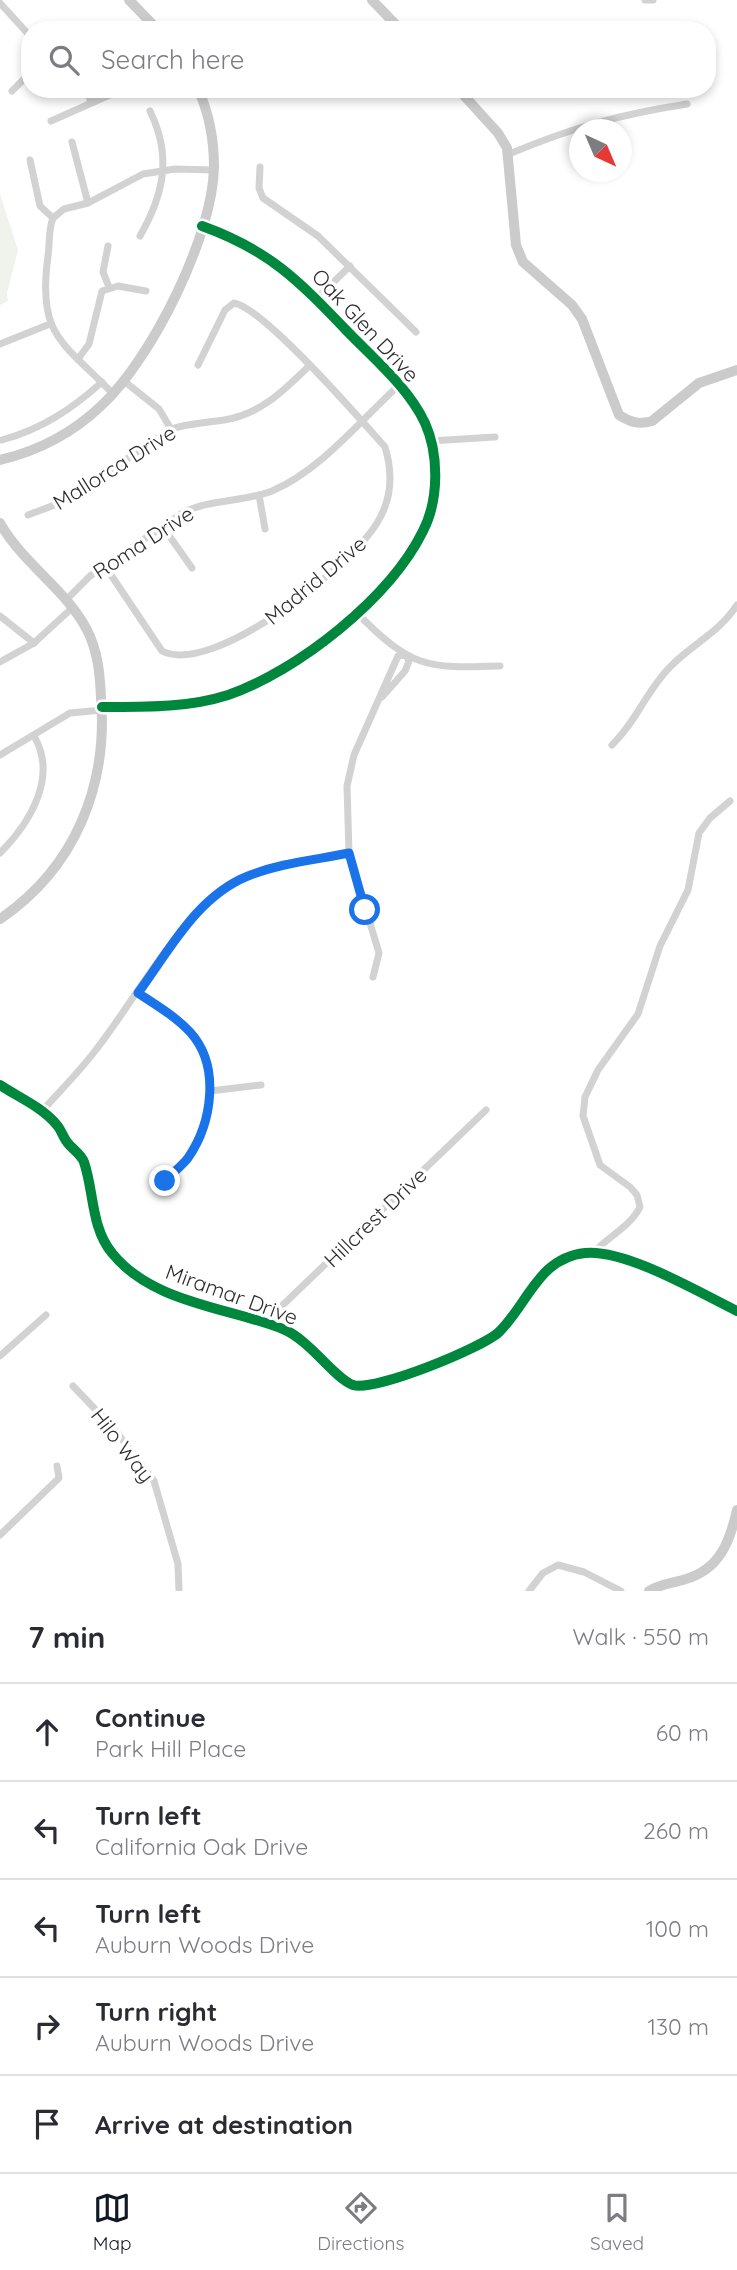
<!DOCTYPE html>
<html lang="en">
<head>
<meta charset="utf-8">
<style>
  body { margin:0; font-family:Quicksand,sans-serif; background:#f7f7f7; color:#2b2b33 }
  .compass { position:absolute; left:569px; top:119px; width:63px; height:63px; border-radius:50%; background:#fff; box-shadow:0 4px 10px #0003; rotate:136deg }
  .stop { position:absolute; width:21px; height:21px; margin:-16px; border:5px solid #1a73e8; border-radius:50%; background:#fff }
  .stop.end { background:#1a73e8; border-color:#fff; box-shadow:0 2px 7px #0008 }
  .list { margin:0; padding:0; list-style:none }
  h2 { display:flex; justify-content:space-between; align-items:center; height:91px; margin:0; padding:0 28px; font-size:30px }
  h2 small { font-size:23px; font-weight:400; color:#7c7c81 }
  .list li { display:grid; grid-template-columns:46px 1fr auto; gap:21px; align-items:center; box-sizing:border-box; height:98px; padding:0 28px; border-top:2px solid #e1e1e2 }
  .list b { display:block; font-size:26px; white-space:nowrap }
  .list p { margin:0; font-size:23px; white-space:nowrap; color:#7c7c81 }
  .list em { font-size:23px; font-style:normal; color:#7c7c81 }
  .icon { flex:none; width:38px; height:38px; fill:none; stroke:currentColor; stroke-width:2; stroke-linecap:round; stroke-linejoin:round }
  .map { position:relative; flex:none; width:737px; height:1591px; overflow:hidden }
  .search { position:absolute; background:#fff; box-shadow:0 4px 10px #0003; left:21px; right:21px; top:21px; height:77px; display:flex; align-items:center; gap:18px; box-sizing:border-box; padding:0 24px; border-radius:28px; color:#7c7c81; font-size:26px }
  .sheet { height:581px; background:#fff }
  nav { display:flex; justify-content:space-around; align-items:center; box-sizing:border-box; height:98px; border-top:2px solid #e1e1e2; background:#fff; font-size:19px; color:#7c7c81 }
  nav a { display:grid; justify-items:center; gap:4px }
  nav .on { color:#111827 }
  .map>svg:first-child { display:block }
  .green { fill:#eff3eb }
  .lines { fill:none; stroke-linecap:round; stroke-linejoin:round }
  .street { stroke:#d2d2d2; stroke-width:7 }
  .secondary { stroke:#cbcbcb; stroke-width:10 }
  .cycleway-casing { stroke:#fff; stroke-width:15 }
  .cycleway { stroke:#00873e; stroke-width:10 }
  .route { stroke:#1a73e8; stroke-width:9 }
  .labels { text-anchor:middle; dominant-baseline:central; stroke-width:7; stroke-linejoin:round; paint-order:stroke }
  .street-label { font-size:21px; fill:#2d2d2d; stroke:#fff }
</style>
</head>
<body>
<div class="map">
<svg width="737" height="1591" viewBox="0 0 737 1591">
  <rect width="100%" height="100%" fill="#fff"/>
  <polygon class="green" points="0,194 18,250 7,293 8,301 0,305"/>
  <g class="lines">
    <g class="street">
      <polyline points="645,0 653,0"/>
      <polyline points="0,3 30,36"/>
      <polyline points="87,90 91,103"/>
      <polyline points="12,91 30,73"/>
      <polyline points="51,121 112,94"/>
      <polyline points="72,142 88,203"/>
      <path d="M509,154C574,127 617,115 687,104"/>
      <polyline points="30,160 40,206 53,218"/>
      <polyline points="260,167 259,188 263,198 318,236 416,332"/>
      <path d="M140,236C164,194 172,156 150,111"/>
      <polyline points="108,246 103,272 109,287"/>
      <polyline points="316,299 350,266"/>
      <polyline points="0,344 50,324"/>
      <polyline points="78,359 89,344 102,291 118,286 146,291"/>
      <polyline points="124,381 159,409 171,429"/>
      <path d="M113,394C62,341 37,336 48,256C50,243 48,231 53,218L64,209L88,203L143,174L175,169L214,170"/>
      <path d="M2,440C42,429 72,409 102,382"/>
      <polyline points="430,441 495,437"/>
      <polyline points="259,495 265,529"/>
      <path d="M28,515L65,501L171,429C189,423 205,423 224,420C261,414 283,391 309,366"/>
      <polyline points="163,527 192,568"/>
      <path d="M105,566L162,651C213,677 351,566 377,523C392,499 393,473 385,447C360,419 264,308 234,303L225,310L198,365"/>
      <path d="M65,601L90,576L184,512C212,499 244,502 272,491C321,470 360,421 399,385"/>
      <path d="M356,612C410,667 425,669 500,666"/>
      <polyline points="0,616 34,643"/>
      <polyline points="0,662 34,643 72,608"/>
      <path d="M102,707C144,707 188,708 228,695C298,671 390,598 423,531C439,500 439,454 425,423C408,387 373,358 346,330C298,280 269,250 202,226"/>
      <path d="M612,745C636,722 647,690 670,667C692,644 719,633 737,605"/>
      <polyline points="0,755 70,713 102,710"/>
      <path d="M0,853C30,823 58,777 34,736"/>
      <polyline points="373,977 379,953 349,853 347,786 354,755 398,656 406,655 409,661 405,671 382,697"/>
      <path d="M138,993C156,1005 175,1016 190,1032C221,1066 212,1123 188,1158C182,1166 172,1173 165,1181"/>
      <path d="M0,1085C18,1097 42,1107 56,1124C61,1129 63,1137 67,1142C72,1149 81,1154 84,1162C94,1191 91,1228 112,1253C152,1303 227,1307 283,1329C310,1340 335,1379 353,1385C374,1392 482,1348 499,1332C528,1304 538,1258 585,1253C626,1249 700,1293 737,1311"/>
      <polyline points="210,1091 261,1085"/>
      <path d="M42,1111C60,1091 79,1072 95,1051C140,994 179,912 244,878C274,862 316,860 349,853"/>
      <path d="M594,1252C609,1236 630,1227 640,1207L637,1195L630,1187L600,1165L583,1116L585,1097L598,1070L638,1014L660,946L688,890L699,833L710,818L730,801"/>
      <polyline points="263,1324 486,1110"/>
      <polyline points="0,1356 46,1315"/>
      <polyline points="73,1386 115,1430 154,1481 178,1564 179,1591"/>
      <polyline points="0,1535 59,1478 57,1466"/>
      <polyline points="529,1591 543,1573 558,1565 584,1572 621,1591"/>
    </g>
    <g class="secondary">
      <polyline points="129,0 158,30"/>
      <polyline points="372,0 401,30"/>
      <path d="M458,89L498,133L507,148L516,245L523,262L572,305L582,319L619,415C630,422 639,425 652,421L699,383L737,370"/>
      <path d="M0,460C38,451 74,432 102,405C152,358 213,236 214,167C214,141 209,113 198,89"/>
      <path d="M0,523C23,564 66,589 87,630C98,651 100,675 101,698C108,786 75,868 0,919"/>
      <path d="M649,1591C660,1584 674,1583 686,1579C720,1569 730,1541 737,1510"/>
    </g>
    <defs>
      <g id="cycleway">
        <path d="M102,707C144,707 188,708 228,695C298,671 390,598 423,531C439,500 439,454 425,423C408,387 373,358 346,330C298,280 269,250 202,226"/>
        <path d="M0,1085C18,1097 42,1107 56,1124C61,1129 63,1137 67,1142C72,1149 81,1154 84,1162C94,1191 91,1228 112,1253C152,1303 227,1307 283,1329C310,1340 335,1379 353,1385C374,1392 482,1348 499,1332C528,1304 538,1258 585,1253C626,1249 700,1293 737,1311"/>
      </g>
    </defs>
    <use href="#cycleway" class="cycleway-casing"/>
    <use href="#cycleway" class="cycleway"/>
  </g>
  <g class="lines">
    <path class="route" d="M165,1181C172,1173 182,1166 188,1158C212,1123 221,1066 190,1032C175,1016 156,1005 138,993C169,951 197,896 248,876C280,863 315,860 349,853L365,910"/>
  </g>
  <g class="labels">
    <g class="street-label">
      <text transform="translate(366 325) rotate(47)">Oak Glen Drive</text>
      <text transform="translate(114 467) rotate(-32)">Mallorca Drive</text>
      <text transform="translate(143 542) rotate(-33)">Roma Drive</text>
      <text transform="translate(315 580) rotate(-40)">Madrid Drive</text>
      <text transform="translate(375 1217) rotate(-44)">Hillcrest Drive</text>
      <text transform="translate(232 1294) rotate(20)">Miramar Drive</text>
      <text transform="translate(123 1445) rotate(52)">Hilo Way</text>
    </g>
  </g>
</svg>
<svg class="compass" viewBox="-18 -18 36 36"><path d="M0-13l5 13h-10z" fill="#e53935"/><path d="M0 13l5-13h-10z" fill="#7c7c81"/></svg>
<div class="stop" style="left:365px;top:910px"></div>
<div class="stop end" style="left:165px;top:1181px"></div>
<div class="search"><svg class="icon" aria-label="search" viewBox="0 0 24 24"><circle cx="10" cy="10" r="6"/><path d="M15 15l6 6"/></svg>Search here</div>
</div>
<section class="sheet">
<h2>7 min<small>Walk · 550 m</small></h2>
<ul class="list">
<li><svg class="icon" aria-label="ahead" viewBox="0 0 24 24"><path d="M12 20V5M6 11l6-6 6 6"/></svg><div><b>Continue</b><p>Park Hill Place</p></div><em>60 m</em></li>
<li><svg class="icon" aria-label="left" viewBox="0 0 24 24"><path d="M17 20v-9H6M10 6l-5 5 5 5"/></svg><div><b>Turn left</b><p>California Oak Drive</p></div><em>260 m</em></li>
<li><svg class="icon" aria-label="left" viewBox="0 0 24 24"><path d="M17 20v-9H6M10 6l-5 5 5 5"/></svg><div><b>Turn left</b><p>Auburn Woods Drive</p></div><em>100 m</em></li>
<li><svg class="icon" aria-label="right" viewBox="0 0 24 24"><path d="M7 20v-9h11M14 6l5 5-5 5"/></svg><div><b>Turn right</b><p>Auburn Woods Drive</p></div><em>130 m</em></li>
<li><svg class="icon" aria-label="arrive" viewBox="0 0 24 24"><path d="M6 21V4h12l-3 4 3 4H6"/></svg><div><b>Arrive at destination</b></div></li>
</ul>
</section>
<nav>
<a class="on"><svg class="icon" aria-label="map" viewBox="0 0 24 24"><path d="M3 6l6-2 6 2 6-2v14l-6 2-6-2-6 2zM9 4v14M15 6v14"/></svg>Map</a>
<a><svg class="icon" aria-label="directions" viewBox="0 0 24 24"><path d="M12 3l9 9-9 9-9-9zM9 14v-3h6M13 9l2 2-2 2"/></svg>Directions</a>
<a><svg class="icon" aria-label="saved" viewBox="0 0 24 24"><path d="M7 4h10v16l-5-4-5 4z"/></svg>Saved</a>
</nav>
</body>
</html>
